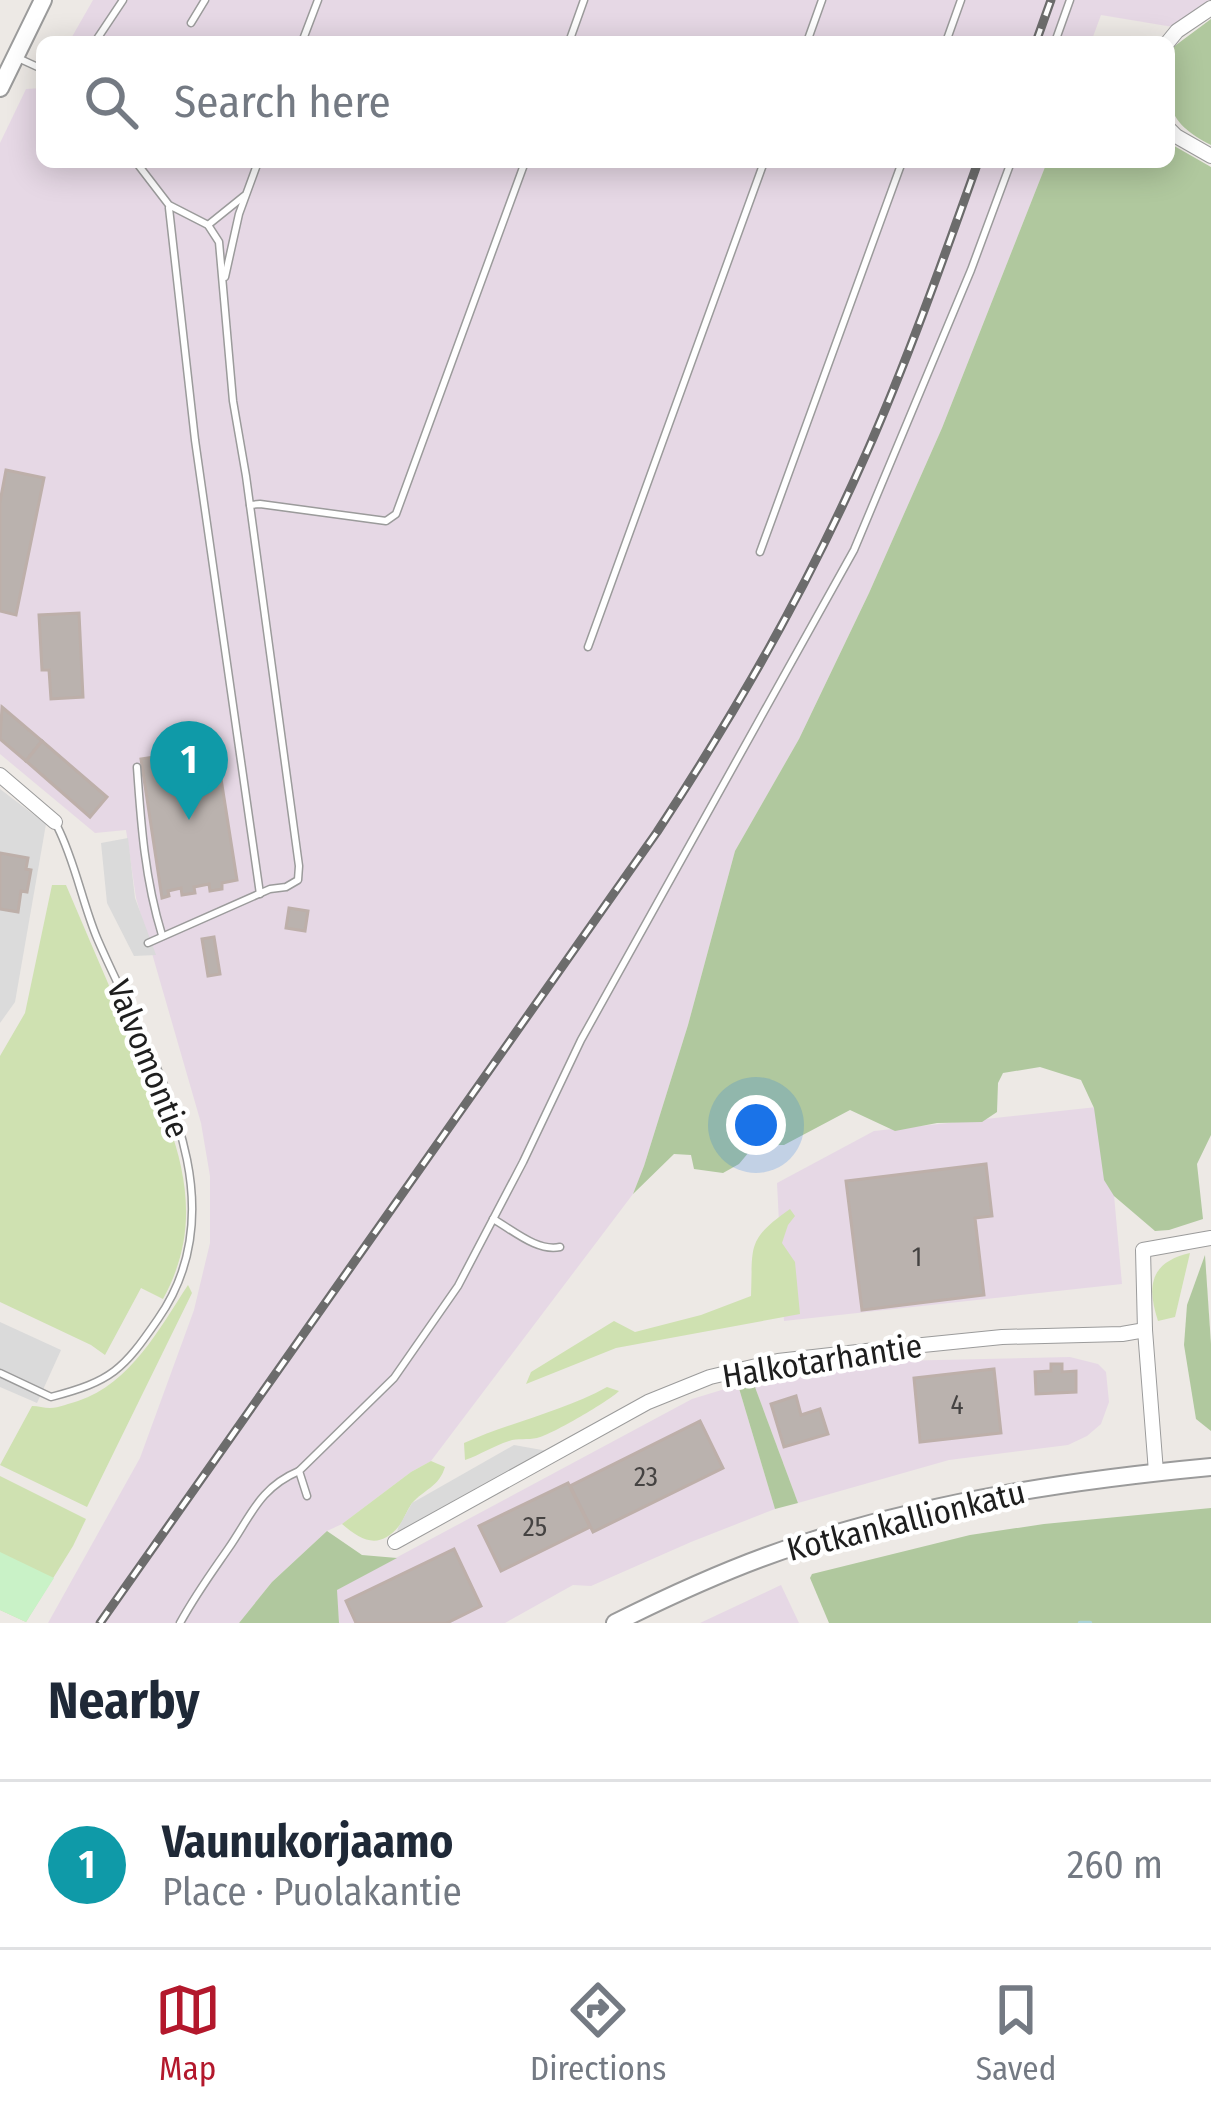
<!DOCTYPE html>
<html lang="en">
<head>
<meta charset="utf-8">
<style>
  body { margin:0; font-family:"Fira Sans Condensed",sans-serif; background:#f6f6f7; color:#1f2937 }
  .you { position:absolute; left:756px; top:1125px; width:42px; height:42px; margin:-30px; border:9px solid #fff; border-radius:50%; background:#1a73e8; box-shadow:0 0 0 18px #1a73e833 }
  .badge { display:grid; place-items:center; width:78px; height:78px; border-radius:50%; background:#b3182c; color:#fff; font-size:39px; font-weight:700 }
  .pin { position:absolute; translate:-50% -99px; filter:drop-shadow(0 3px 6px #0008) }
  .pin::after { content:''; position:absolute; top:63px; width:42px; height:36px; background:inherit; clip-path:polygon(0 0,100% 0,50% 100%) }
  .list { margin:0; padding:0; list-style:none }
  h2 { display:flex; justify-content:space-between; align-items:center; height:156px; margin:0; padding:0 48px; font-size:51px }
  h2 small { font-size:39px; font-weight:400; color:#747a83 }
  .list li { display:grid; grid-template-columns:78px 1fr auto; gap:36px; align-items:center; box-sizing:border-box; height:168px; padding:0 48px; border-top:3px solid #e0e1e3 }
  .list b { display:block; font-size:45px; white-space:nowrap }
  .list p { margin:0; font-size:39px; white-space:nowrap; color:#747a83 }
  .list em { font-size:39px; font-style:normal; color:#747a83 }
  .icon { flex:none; width:66px; height:66px; fill:none; stroke:currentColor; stroke-width:2; stroke-linecap:round; stroke-linejoin:round }
  .map { position:relative; flex:none; width:1211px; height:1623px; overflow:hidden }
  .search { position:absolute; background:#fff; box-shadow:0 6px 30px #0003; left:36px; right:36px; top:36px; height:132px; display:flex; align-items:center; gap:30px; box-sizing:border-box; padding:0 42px; border-radius:18px; color:#747a83; font-size:45px }
  .sheet { height:324px; background:#fff }
  nav { display:flex; justify-content:space-around; align-items:center; box-sizing:border-box; height:168px; border-top:3px solid #e0e1e3; background:#fff; font-size:33px; color:#747a83 }
  nav a { display:grid; justify-items:center; gap:6px }
  nav .on { color:#b3182c }
  .map>svg:first-child { display:block }
  .residential { fill:#dbdbdb }
  .industrial { fill:#e6d8e5 }
  .grass { fill:#cfe1b1 }
  .forest { fill:#b0c89e }
  .park { fill:#c9f2c7 }
  .parking { fill:#dadada }
  .lines { fill:none; stroke-linecap:round; stroke-linejoin:round }
  .stream { stroke:#aad2d6; stroke-width:4.5 }
  .building { fill:#bab2ae; stroke:#bdafa9; stroke-width:3 }
  .service-casing { stroke:#9b9b9b; stroke-width:9 }
  .minor-casing { stroke:#9b9b9b; stroke-width:16 }
  .tertiary-casing { stroke:#9b9b9b; stroke-width:20 }
  .service { stroke:#fff; stroke-width:6 }
  .minor { stroke:#fff; stroke-width:14 }
  .tertiary { stroke:#fff; stroke-width:16 }
  .rail-casing { stroke:#6c6c6c; stroke-width:9 }
  .rail { stroke:#fff; stroke-width:4.5; stroke-dasharray:14; stroke-linecap:butt }
  .labels { text-anchor:middle; dominant-baseline:central; stroke-width:9; stroke-linejoin:round; paint-order:stroke }
  .number-label { font-size:27px; fill:#454342 }
  .street-label { font-size:33px; fill:#1e1e1e; stroke:#fff }
</style>
</head>
<body>
<div class="map">
<svg width="1211" height="1623" viewBox="0 0 1211 1623">
  <rect width="100%" height="100%" fill="#ede9e5"/>
  <polygon class="residential" points="0,789 46,824 15,1002 0,1023"/>
  <g class="industrial">
    <polygon points="93,0 1211,0 1173,27 1101,15 1091,42 69,42"/>
    <polygon points="42,88 42,162 1047,162 942,428 869,593 799,739 735,851 688,1025 644,1166 633,1194 431,1461 411,1472 342,1524 327,1531 272,1582 239,1623 48,1623 140,1458 194,1310 210,1243 210,1176 201,1123 136,898 126,830 95,833 0,754 0,143 26,89"/>
    <polygon points="1106,1106 1122,1284 784,1321 777,1183 874,1131"/>
    <polygon points="1070,1357 1098,1364 1106,1372 1109,1402 1101,1424 1087,1436 1068,1445 949,1460 798,1503 752,1379 893,1361"/>
    <polygon points="738,1385 775,1509 691,1542 591,1586 573,1585 505,1623 339,1623 336,1590 692,1399"/>
    <polygon points="781,1585 799,1623 700,1623"/>
  </g>
  <g class="grass">
    <path d="M52,885H66C88,936 109,987 132,1037C170,1124 214,1206 163,1299L141,1288L105,1355L91,1345L0,1302V1056L25,1013Z"/>
    <path d="M790,1209L795,1216L788,1225L782,1243L795,1262L800,1314L616,1348L526,1384L531,1372L614,1321L635,1332L701,1315L751,1296C753,1246 746,1240 790,1209Z"/>
    <path d="M1190,1253L1175,1317L1158,1321C1146,1285 1151,1262 1190,1253Z"/>
    <path d="M188,1285L192,1293L87,1507L0,1465L32,1406C38,1406 44,1408 50,1408C59,1408 70,1403 78,1401C131,1383 159,1329 188,1285Z"/>
    <path d="M607,1387L619,1391C609,1401 553,1434 537,1438C528,1440 517,1438 509,1441C493,1446 480,1455 465,1460L464,1443C510,1422 562,1412 607,1387Z"/>
    <path d="M431,1461L445,1467C439,1486 427,1488 414,1501C407,1508 405,1519 399,1526C379,1550 362,1541 342,1524L411,1472Z"/>
    <polygon points="0,1476 86,1519 73,1546 26,1622 0,1610"/>
  </g>
  <g class="forest">
    <path d="M1211,19V145C1163,120 1169,103 1169,55L1172,48Z"/>
    <polygon points="1169,143 1211,167 1211,1135 1197,1164 1203,1219 1169,1230 1155,1231 1114,1196 1104,1180 1094,1108 1081,1080 1040,1067 1003,1073 998,1083 997,1112 982,1122 937,1123 895,1131 850,1110 784,1145 763,1145 749,1152 739,1164 723,1173 694,1169 691,1155 674,1154 633,1194 644,1166 688,1025 735,851 799,739 869,593 942,428 1047,162 1169,162"/>
    <polygon points="1205,1255 1211,1344 1211,1431 1196,1419 1184,1345 1187,1305"/>
    <polygon points="752,1379 798,1503 775,1509 738,1385"/>
    <polygon points="1211,1508 1211,1623 829,1623 810,1578 812,1574 970,1535 1044,1524"/>
    <polygon points="327,1531 362,1555 397,1558 337,1590 339,1623 239,1623 272,1582"/>
  </g>
  <polygon class="park" points="0,1552 54,1578 26,1622 0,1610"/>
  <g class="parking">
    <polygon points="128,838 135,898 156,955 134,956 107,903 101,843"/>
    <polygon points="0,1322 61,1350 37,1403 0,1387"/>
    <polygon points="514,1445 559,1453 395,1542 398,1528 412,1503"/>
  </g>
  <g class="lines">
    <polyline class="stream" points="1080,1623 1090,1623"/>
  </g>
  <g class="building">
    <polygon points="6,470 44,478 16,615 0,611 0,502"/>
    <polygon points="79,613 83,697 51,699 49,670 42,670 39,615"/>
    <polygon points="2,707 42,741 26,761 0,739"/>
    <polygon points="42,741 107,797 90,817 26,761"/>
    <polygon points="202,742 203,749 216,747 237,880 222,883 222,889 210,891 209,884 194,887 195,893 182,895 181,888 168,891 169,896 162,898 141,759 161,756 160,750 173,748 173,754 190,751 189,744"/>
    <polygon points="0,853 28,858 26,869 31,870 27,892 21,891 18,912 0,909"/>
    <polygon points="289,908 308,911 305,931 286,928"/>
    <polygon points="214,937 220,974 208,976 202,939"/>
    <polygon points="986,1164 992,1216 975,1218 984,1295 862,1310 846,1181"/>
    <polygon points="1051,1364 1062,1364 1062,1372 1076,1371 1076,1392 1036,1394 1035,1372 1051,1371"/>
    <polygon points="994,1369 1001,1433 920,1442 914,1378"/>
    <polygon points="796,1396 801,1415 820,1409 828,1434 784,1447 771,1404"/>
    <polygon points="700,1421 723,1468 593,1532 570,1486"/>
    <polygon points="568,1483 590,1527 501,1571 479,1526"/>
    <polygon points="454,1549 481,1606 447,1623 356,1623 346,1601"/>
  </g>
  <g class="lines">
    <defs>
      <g id="service">
        <polyline points="191,23 205,0"/>
        <polyline points="95,42 123,0"/>
        <polyline points="302,42 318,0"/>
        <polyline points="569,42 584,0"/>
        <polyline points="807,42 822,0"/>
        <polyline points="946,42 961,0"/>
        <polyline points="1055,42 1070,0"/>
        <polyline points="18,58 42,69"/>
        <polyline points="136,162 169,205 208,225 219,242 233,401 246,476 299,866 298,880 286,887 270,889 148,943"/>
        <polyline points="169,208 195,440 260,894"/>
        <polyline points="208,225 244,196"/>
        <polyline points="225,277 239,214 258,162"/>
        <polyline points="250,505 260,504 386,521 396,514 525,162"/>
        <polyline points="760,552 902,162"/>
        <polyline points="588,647 764,162"/>
        <path d="M137,767C141,825 145,880 162,935"/>
        <path d="M493,1219C513,1230 537,1252 560,1247"/>
        <path d="M0,1373L51,1397C112,1381 123,1370 158,1319C244,1196 147,1055 97,938C82,902 75,861 57,826"/>
        <polyline points="307,1496 299,1471 394,1378 458,1286 523,1162 581,1040 854,550 971,270 1011,162"/>
        <path d="M180,1623C196,1594 210,1575 228,1549C251,1516 259,1488 299,1471"/>
      </g>
      <g id="minor">
        <polyline points="1168,42 1177,31 1211,8"/>
        <polyline points="1169,129 1176,136 1211,156"/>
        <polyline points="0,775 55,822"/>
        <polyline points="1156,1472 1145,1330 1143,1250 1211,1238"/>
        <polyline points="395,1542 648,1402 710,1377 778,1361 893,1348 1002,1337 1122,1334 1145,1330"/>
      </g>
      <g id="tertiary">
        <polyline points="0,88 43,0"/>
        <path d="M615,1623C675,1593 738,1564 802,1544C934,1501 1073,1480 1211,1467"/>
      </g>
    </defs>
    <use href="#service" class="service-casing"/>
    <use href="#minor" class="minor-casing"/>
    <use href="#tertiary" class="tertiary-casing"/>
    <use href="#service" class="service"/>
    <use href="#minor" class="minor"/>
    <use href="#tertiary" class="tertiary"/>
    <defs>
      <g id="rail">
        <polyline points="1036,42 1051,0"/>
        <path d="M100,1623L657,832C736,712 808,586 866,454C908,359 943,260 978,162"/>
      </g>
    </defs>
    <use href="#rail" class="rail-casing"/>
    <use href="#rail" class="rail"/>
  </g>
  <g class="labels">
    <g class="number-label">
      <text x="917" y="1257">1</text>
      <text x="957" y="1405">4</text>
      <text x="646" y="1477">23</text>
      <text x="535" y="1527">25</text>
    </g>
    <g class="street-label">
      <text transform="translate(148 1059) rotate(68)">Valvomontie</text>
      <text transform="translate(822 1361) rotate(-9)">Halkotarhantie</text>
      <text transform="translate(906 1521) rotate(-14)">Kotkankallionkatu</text>
    </g>
  </g>
</svg>
<div class="you"></div>
<div class="pin badge" style="left:189px;top:820px;background:#0f9aa8">1</div>
<div class="search"><svg class="icon" aria-label="search" viewBox="0 0 24 24"><circle cx="10" cy="10" r="6"/><path d="M15 15l6 6"/></svg>Search here</div>
</div>
<section class="sheet">
<h2>Nearby<small></small></h2>
<ul class="list">
<li><span class="badge" style="background:#0f9aa8">1</span><div><b>Vaunukorjaamo</b><p>Place · Puolakantie</p></div><em>260 m</em></li>
</ul>
</section>
<nav>
<a class="on"><svg class="icon" aria-label="map" viewBox="0 0 24 24"><path d="M3 6l6-2 6 2 6-2v14l-6 2-6-2-6 2zM9 4v14M15 6v14"/></svg>Map</a>
<a><svg class="icon" aria-label="directions" viewBox="0 0 24 24"><path d="M12 3l9 9-9 9-9-9zM9 14v-3h6M13 9l2 2-2 2"/></svg>Directions</a>
<a><svg class="icon" aria-label="saved" viewBox="0 0 24 24"><path d="M7 4h10v16l-5-4-5 4z"/></svg>Saved</a>
</nav>
</body>
</html>
